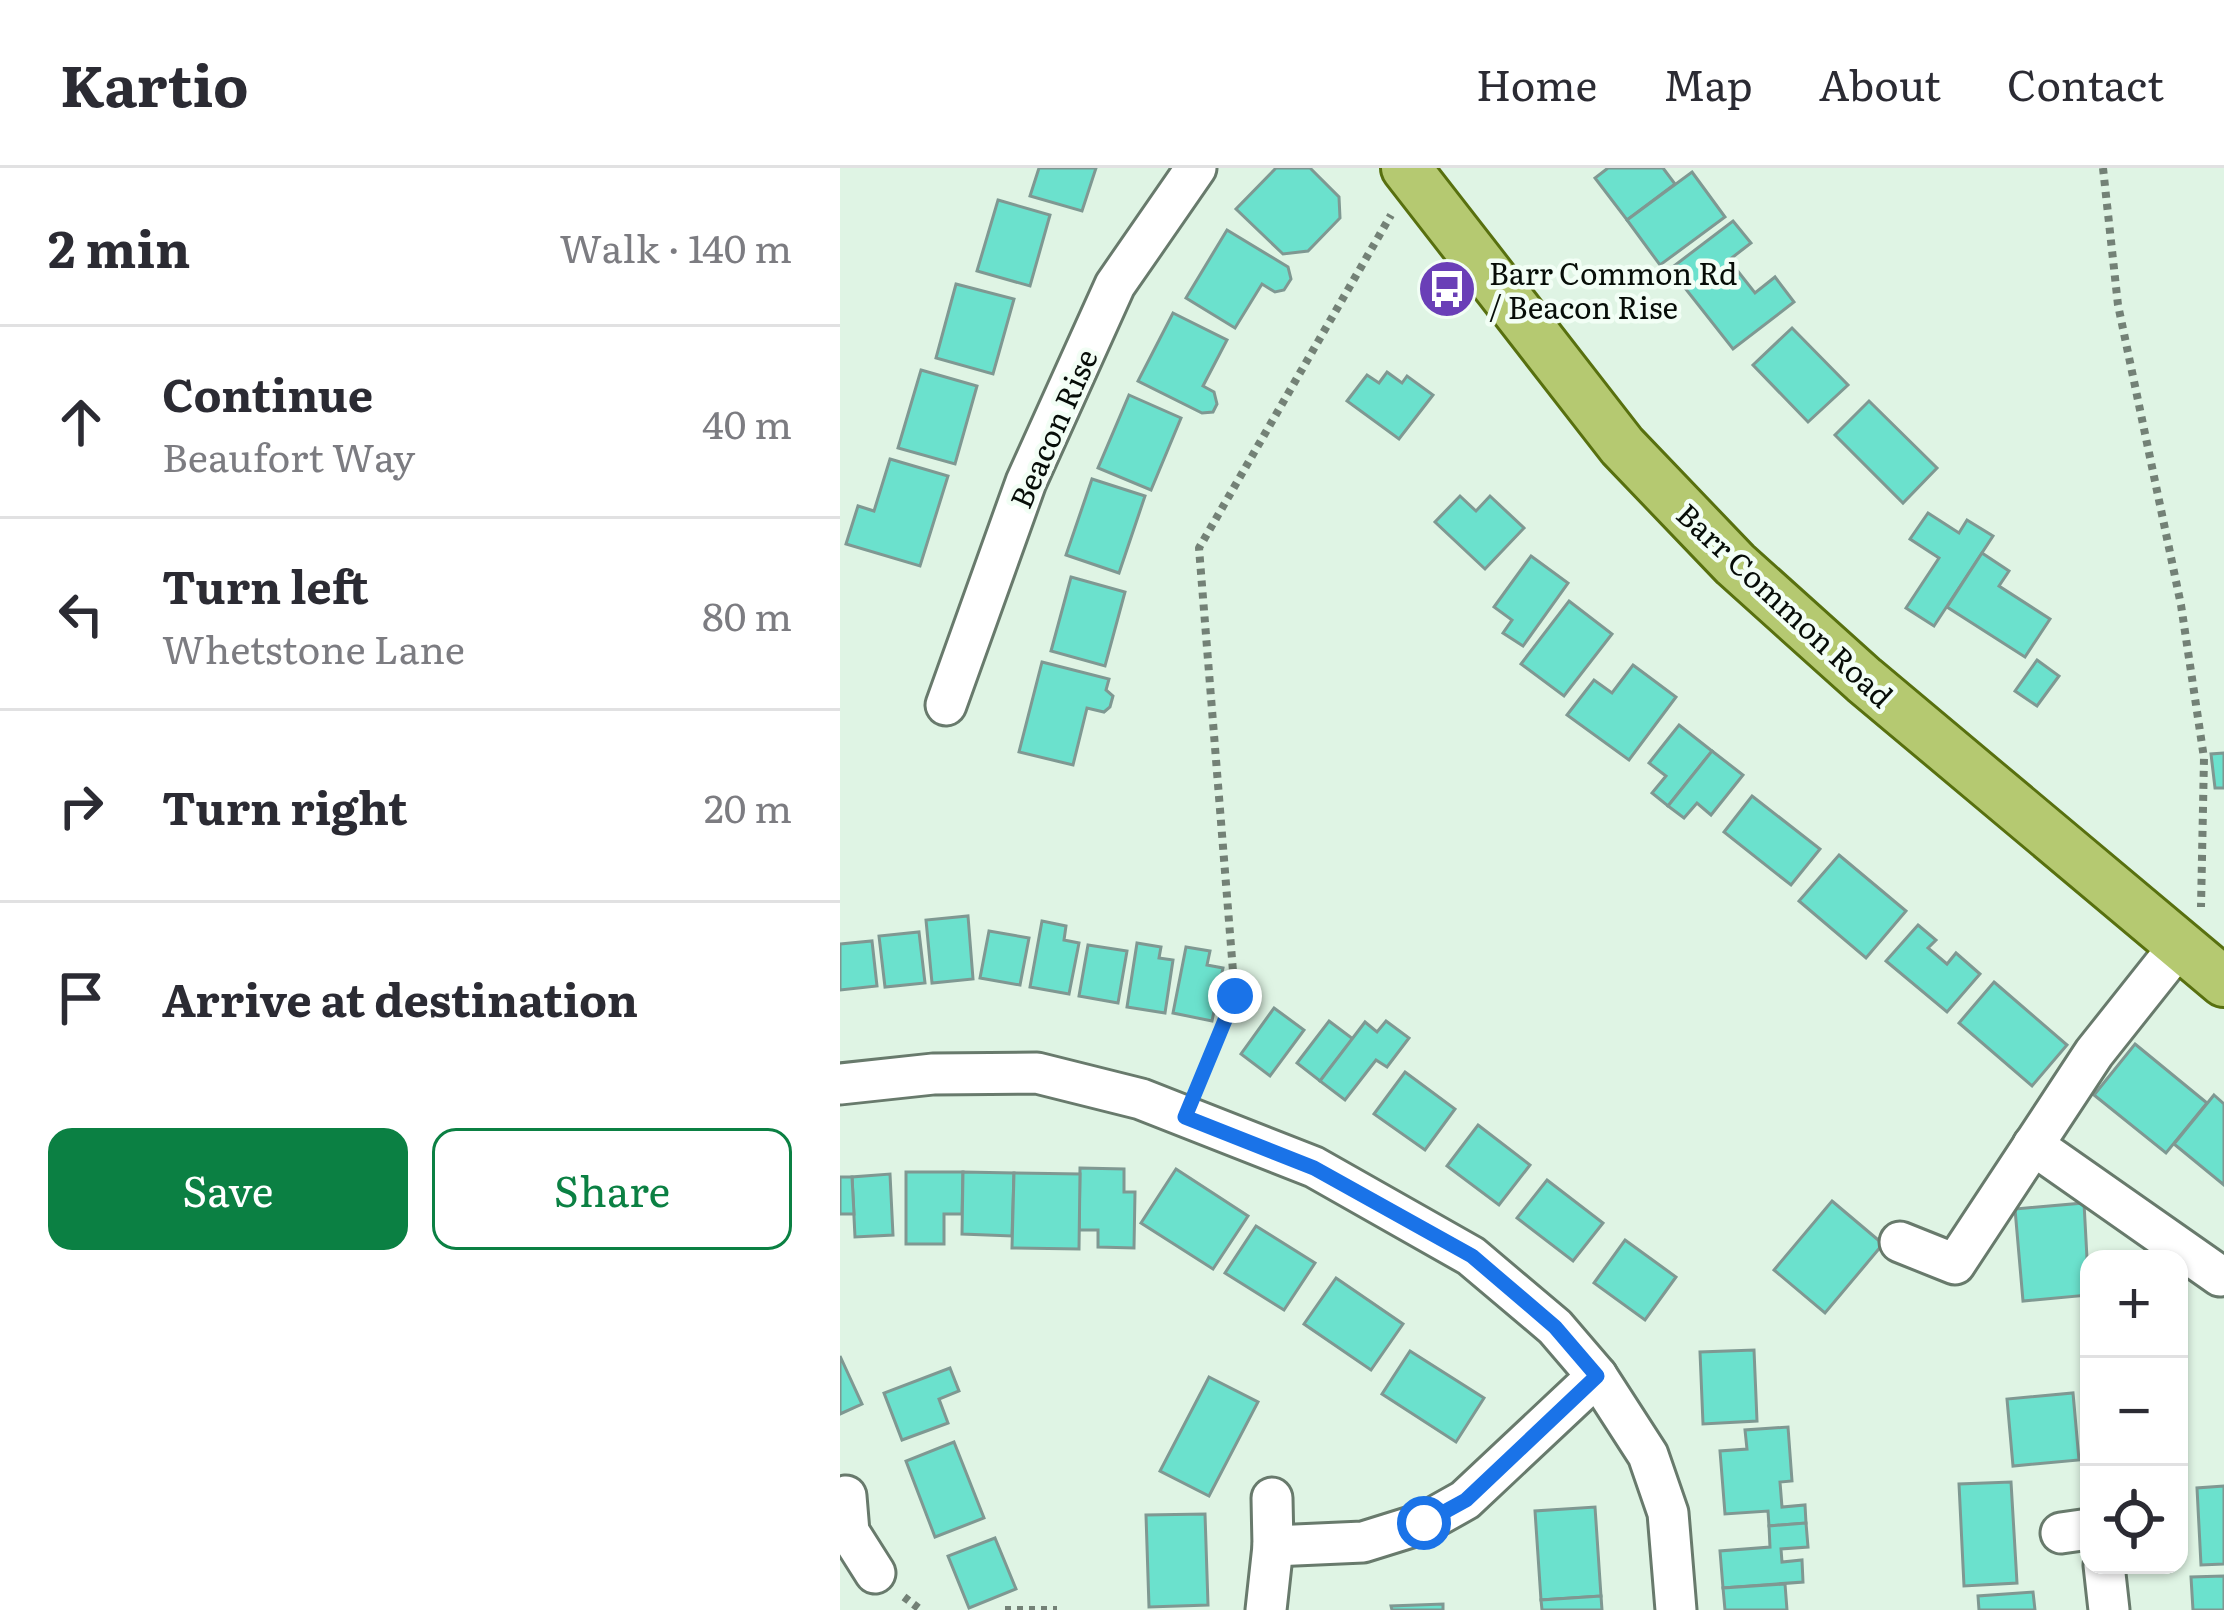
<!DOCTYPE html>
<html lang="en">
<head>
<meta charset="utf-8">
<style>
  body { margin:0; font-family:Literata,serif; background:#f7f7f7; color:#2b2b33 }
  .controls { position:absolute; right:36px; bottom:36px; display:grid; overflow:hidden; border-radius:24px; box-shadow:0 3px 9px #0004 }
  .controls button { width:108px; height:108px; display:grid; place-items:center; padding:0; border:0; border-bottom:3px solid #e1e1e2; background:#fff; color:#2b2b33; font:60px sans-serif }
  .stop { position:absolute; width:36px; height:36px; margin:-27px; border:9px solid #1a73e8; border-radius:50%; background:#fff }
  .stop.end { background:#1a73e8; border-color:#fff; box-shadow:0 3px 12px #0008 }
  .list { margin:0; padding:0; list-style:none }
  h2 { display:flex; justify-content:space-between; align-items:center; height:156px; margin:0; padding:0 48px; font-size:51px }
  h2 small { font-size:39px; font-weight:400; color:#7c7c81 }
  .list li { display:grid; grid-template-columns:78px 1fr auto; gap:36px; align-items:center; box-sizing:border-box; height:192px; padding:0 48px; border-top:3px solid #e1e1e2 }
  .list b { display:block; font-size:45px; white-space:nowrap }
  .list p { margin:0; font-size:39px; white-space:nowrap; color:#7c7c81 }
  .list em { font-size:39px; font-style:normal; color:#7c7c81 }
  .actions { display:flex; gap:24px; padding:36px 48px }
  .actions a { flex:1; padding:27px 0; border:3px solid #0b8043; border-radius:24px; text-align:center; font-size:42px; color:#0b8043 }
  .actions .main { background:#0b8043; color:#fff }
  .icon { flex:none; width:66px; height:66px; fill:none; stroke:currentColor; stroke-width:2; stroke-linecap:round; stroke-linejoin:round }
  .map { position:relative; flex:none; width:1384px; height:1442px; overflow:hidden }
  header { display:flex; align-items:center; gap:72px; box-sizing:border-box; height:168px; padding:0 60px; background:#fff; border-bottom:3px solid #e1e1e2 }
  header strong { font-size:57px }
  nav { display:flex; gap:66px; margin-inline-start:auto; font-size:42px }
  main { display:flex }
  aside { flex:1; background:#fff }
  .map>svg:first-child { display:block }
  .building { fill:#6be1cd; stroke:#7f9892; stroke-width:3 }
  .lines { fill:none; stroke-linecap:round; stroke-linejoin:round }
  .minor-casing { stroke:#687a6c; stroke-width:45 }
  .major-casing { stroke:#58700f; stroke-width:54 }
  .path { stroke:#738176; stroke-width:8; stroke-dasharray:6 6; stroke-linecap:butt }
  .minor { stroke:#fff; stroke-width:39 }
  .major { stroke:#b5c971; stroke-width:48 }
  .route { stroke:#1a73e8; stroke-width:15 }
  .labels { text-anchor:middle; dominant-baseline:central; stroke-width:9; stroke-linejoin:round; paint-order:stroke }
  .poi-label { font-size:30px; fill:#070d08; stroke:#f2fef5; text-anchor:start }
  .street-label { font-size:30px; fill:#070d08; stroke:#f2fef5 }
</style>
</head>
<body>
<header>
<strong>Kartio</strong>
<nav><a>Home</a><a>Map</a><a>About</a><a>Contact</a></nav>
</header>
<main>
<aside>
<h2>2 min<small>Walk · 140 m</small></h2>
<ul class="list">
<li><svg class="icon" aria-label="ahead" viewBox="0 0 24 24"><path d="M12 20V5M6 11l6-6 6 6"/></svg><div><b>Continue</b><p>Beaufort Way</p></div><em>40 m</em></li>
<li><svg class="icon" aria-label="left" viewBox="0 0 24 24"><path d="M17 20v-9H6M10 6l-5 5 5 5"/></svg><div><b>Turn left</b><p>Whetstone Lane</p></div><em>80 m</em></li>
<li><svg class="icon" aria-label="right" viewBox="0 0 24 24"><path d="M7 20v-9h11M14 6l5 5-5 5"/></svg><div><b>Turn right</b></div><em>20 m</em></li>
<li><svg class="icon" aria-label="arrive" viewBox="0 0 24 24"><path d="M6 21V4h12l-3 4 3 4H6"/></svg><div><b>Arrive at destination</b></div></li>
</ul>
<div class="actions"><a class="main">Save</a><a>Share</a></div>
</aside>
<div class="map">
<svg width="1384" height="1442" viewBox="0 0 1384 1442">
  <rect width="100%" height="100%" fill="#dff4e4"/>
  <g class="building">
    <polygon points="199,0 256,0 242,43 190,28"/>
    <polygon points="436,0 470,0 499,29 500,50 468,83 443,86 396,41"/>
    <polygon points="768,0 823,0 835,16 787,52 755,10"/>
    <polygon points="852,4 885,49 820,97 787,52"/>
    <polygon points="158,32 210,47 190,118 137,103"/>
    <polygon points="893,53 911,75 889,92 915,125 935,109 954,134 893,181 830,101"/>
    <polygon points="387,62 448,99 451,111 444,122 435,124 422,116 395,160 346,130"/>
    <polygon points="116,116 174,131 153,206 96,190"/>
    <polygon points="333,145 387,172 363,218 374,224 377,236 373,244 362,245 298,213"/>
    <polygon points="952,160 1008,217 968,254 913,197"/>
    <polygon points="81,202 137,218 115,296 58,280"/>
    <polygon points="547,204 562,215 567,208 593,227 559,271 507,233 527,207 539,215"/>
    <polygon points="289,227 341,250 311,322 258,300"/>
    <polygon points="1029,233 1097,300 1063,335 995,267"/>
    <polygon points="50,291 108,308 80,398 6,376 18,338 34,343"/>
    <polygon points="252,311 305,328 279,405 226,387"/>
    <polygon points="620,328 636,343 650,328 684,360 645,401 595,354"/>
    <polygon points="1088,345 1119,365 1127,352 1153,368 1094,458 1066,440 1099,390 1070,371"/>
    <polygon points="1142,385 1169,403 1159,418 1210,451 1185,489 1107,439"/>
    <polygon points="691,388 728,415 683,478 663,465 672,452 654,439"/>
    <polygon points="231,409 285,424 265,498 211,483"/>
    <polygon points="729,433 772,466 724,528 681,496"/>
    <polygon points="1197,492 1219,508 1197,538 1175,523"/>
    <polygon points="202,494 269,511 266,522 273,528 270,539 264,544 247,540 233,597 179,584"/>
    <polygon points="793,497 836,529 789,592 727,547 754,512 772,525"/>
    <polygon points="839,557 872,583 828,638 812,625 826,608 809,595"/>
    <polygon points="872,583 903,607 871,647 857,635 844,650 828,638"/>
    <polygon points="1384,585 1384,620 1375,620 1371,586"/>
    <polygon points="912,628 980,681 951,717 884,664"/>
    <polygon points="999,687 1066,743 1026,790 959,733"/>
    <polygon points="128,748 133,811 92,815 86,752"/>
    <polygon points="202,753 226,758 224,772 239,775 229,826 190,819"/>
    <polygon points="1078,757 1096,772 1088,780 1107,796 1116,785 1140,806 1107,844 1046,793"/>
    <polygon points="149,763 189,770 180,817 140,810"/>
    <polygon points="79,764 85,815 45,819 39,768"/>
    <polygon points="32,773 37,818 0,822 0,776"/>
    <polygon points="297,775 321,779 319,790 333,792 325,845 287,839"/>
    <polygon points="248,777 287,783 278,835 239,828"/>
    <polygon points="346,779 370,783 367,797 383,800 372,853 333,845"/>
    <polygon points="1154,814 1227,877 1192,918 1119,855"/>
    <polygon points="434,840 464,862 430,908 401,886"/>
    <polygon points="489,853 513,871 480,913 457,895"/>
    <polygon points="546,853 569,870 547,899 536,892 505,932 480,913 525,854 537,864"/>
    <polygon points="1295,876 1367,935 1326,985 1254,927"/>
    <polygon points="565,904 615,941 585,982 534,946"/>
    <polygon points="1374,927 1384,936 1384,1017 1334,976"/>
    <polygon points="638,957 690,997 659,1037 607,998"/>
    <polygon points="240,1000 284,1001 284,1024 295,1024 294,1080 258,1079 258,1062 239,1062"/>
    <polygon points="336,1001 408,1048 373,1101 301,1055"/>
    <polygon points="66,1004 123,1004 122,1046 104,1046 104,1076 66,1076"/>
    <polygon points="123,1004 174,1005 172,1068 122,1066"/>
    <polygon points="174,1005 240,1006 239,1081 172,1080"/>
    <polygon points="50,1006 53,1067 15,1069 12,1009"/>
    <polygon points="0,1009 12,1009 14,1046 0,1046"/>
    <polygon points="707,1012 763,1055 733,1093 677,1050"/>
    <polygon points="992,1033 1043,1076 985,1145 934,1102"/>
    <polygon points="1244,1035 1249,1127 1183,1133 1175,1041"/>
    <polygon points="416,1058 475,1095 444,1142 385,1105"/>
    <polygon points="785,1072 836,1109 805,1152 754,1115"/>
    <polygon points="496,1110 563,1156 531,1202 464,1156"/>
    <polygon points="914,1182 917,1253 863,1256 860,1184"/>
    <polygon points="570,1183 644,1230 616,1274 542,1226"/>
    <polygon points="0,1188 22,1236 0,1246"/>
    <polygon points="110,1200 119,1223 99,1231 108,1255 62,1272 44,1225"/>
    <polygon points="369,1209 418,1234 369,1328 320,1303"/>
    <polygon points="1233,1225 1239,1292 1173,1298 1167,1231"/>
    <polygon points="948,1259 952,1313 940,1314 942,1339 965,1337 966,1355 929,1358 928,1343 885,1346 880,1283 907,1281 905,1262"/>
    <polygon points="114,1274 144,1350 95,1369 66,1293"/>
    <polygon points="1171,1314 1177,1415 1124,1418 1119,1316"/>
    <polygon points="1384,1318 1384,1396 1361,1397 1357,1320"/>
    <polygon points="755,1339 761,1428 701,1432 695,1343"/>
    <polygon points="365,1346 368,1437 309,1439 306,1347"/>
    <polygon points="966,1355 968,1379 941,1381 942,1394 962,1392 963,1414 883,1420 880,1383 930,1379 929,1358"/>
    <polygon points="155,1370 176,1421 129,1440 108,1388"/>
    <polygon points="1384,1408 1384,1442 1353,1442 1351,1409"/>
    <polygon points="945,1416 947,1442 885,1442 883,1420"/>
    <polygon points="1193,1424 1195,1442 1139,1442 1138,1428"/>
    <polygon points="761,1428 762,1442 702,1442 701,1432"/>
    <polygon points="603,1436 603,1442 552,1442 551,1438"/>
  </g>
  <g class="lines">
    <defs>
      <g id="minor">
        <polyline points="106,537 186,314 275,117 356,0"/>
        <polyline points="0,916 93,906 197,905 301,931 474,999 631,1088 715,1159 757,1208 808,1287 828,1345 836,1442"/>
        <polyline points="1193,977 1380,1108"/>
        <polyline points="1060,1074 1115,1096 1254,885 1339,778"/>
        <polyline points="6,1328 9,1364 35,1405"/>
        <polyline points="1221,1365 1249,1361"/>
        <polyline points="433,1378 523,1374 584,1355 625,1332 757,1208"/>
        <polyline points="1264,1397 1269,1442"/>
        <polyline points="426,1442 433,1378 432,1330"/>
      </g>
      <polyline id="major" points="566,0 782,278 895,396 1024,512 1384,814"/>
    </defs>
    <use href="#minor" class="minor-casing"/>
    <use href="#major" class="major-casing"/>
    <g class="path">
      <polyline points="1263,0 1278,137 1341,437 1364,590 1361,739"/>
      <polyline points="359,914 395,828 359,380 551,47"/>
      <polyline points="64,1429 81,1442"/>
      <polyline points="165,1442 217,1442"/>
    </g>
    <use href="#minor" class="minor"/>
    <use href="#major" class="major"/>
  </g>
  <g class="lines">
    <polyline class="route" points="395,828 345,949 474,1000 632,1088 715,1159 757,1208 626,1332 584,1355"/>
  </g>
  <defs>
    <symbol id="bus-disc" viewBox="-11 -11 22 22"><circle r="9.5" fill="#6a3fb7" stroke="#f2fef5"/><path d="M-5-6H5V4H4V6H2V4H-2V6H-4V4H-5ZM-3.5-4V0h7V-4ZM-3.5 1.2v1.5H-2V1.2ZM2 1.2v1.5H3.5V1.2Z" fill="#fff"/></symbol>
  </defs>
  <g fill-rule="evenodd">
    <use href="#bus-disc" x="574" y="88" width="66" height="66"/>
  </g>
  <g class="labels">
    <g class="poi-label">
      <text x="649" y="104">Barr Common Rd<tspan x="649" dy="34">/ Beacon Rise</tspan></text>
    </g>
    <g class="street-label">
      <text transform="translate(212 260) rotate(-66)">Beacon Rise</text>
      <text transform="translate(946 436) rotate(43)">Barr Common Road</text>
    </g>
  </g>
</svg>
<div class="controls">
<button>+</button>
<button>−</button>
<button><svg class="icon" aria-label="locate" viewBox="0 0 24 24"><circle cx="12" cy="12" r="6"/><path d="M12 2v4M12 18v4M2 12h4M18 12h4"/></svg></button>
</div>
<div class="stop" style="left:584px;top:1355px"></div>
<div class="stop end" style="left:395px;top:828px"></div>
</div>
</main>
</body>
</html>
